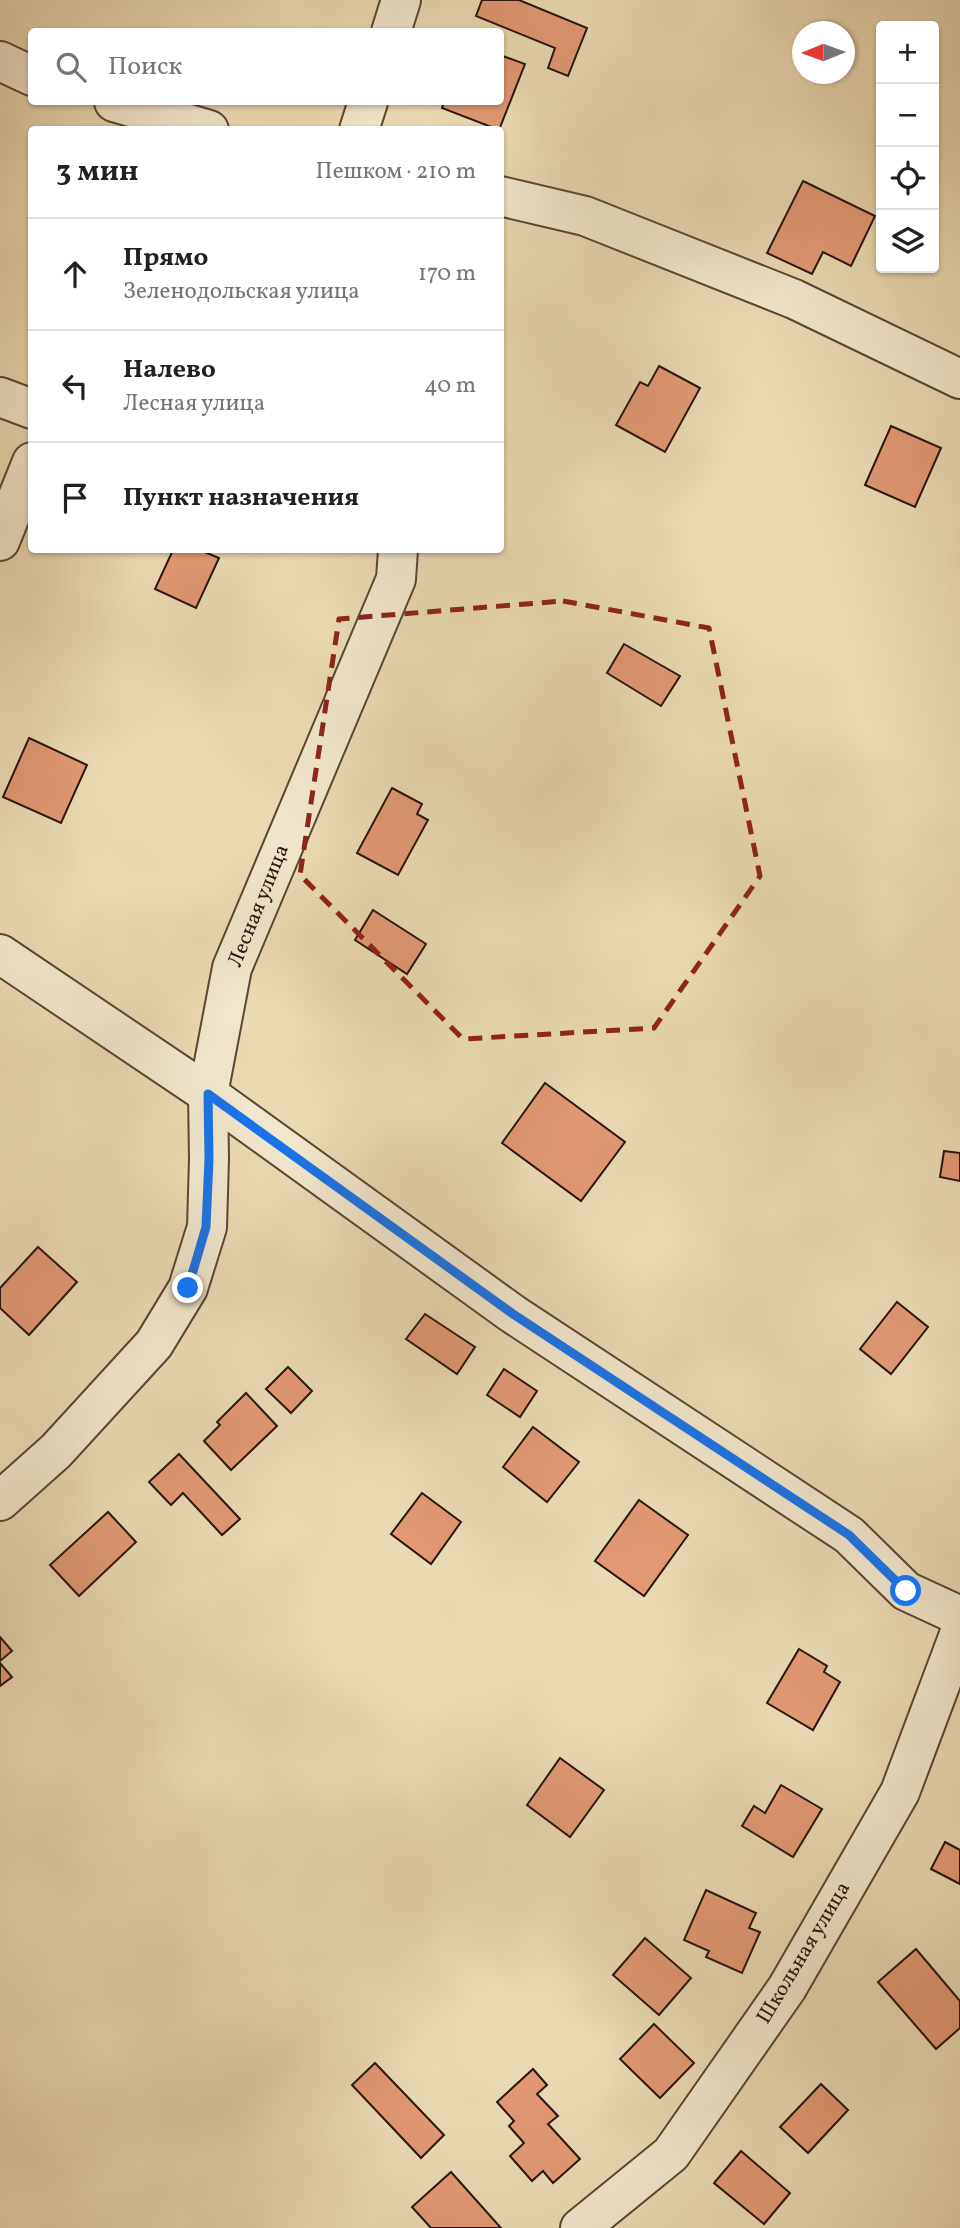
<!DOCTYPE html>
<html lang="ru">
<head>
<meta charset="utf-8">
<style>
  body { margin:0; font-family:Vollkorn,serif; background:#f6f6f6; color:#202124 }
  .controls { position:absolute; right:21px; top:21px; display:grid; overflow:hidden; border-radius:7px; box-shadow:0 2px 5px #0004 }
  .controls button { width:63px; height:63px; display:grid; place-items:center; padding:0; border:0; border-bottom:2px solid #e0e0e0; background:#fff; color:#202124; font:35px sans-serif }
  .compass { position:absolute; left:792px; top:21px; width:63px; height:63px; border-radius:50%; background:#fff; box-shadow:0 2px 5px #0004; rotate:269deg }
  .stop { position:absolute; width:21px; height:21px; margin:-16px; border:5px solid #1a73e8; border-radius:50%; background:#fff }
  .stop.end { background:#1a73e8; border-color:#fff; box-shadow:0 2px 7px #0008 }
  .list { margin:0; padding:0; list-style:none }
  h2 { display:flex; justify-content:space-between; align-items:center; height:91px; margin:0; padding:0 28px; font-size:30px }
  h2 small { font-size:23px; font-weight:400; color:#757577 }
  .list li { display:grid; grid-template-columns:46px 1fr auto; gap:21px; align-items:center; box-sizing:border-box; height:112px; padding:0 28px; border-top:2px solid #e0e0e0 }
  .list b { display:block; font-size:26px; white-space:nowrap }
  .list p { margin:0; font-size:23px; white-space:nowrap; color:#757577 }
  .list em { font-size:23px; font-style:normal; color:#757577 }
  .icon { flex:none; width:38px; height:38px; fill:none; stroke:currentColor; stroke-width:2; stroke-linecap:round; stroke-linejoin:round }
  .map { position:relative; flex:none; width:960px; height:2228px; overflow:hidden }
  .search { position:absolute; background:#fff; box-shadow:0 2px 5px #0004; left:28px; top:28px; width:476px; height:77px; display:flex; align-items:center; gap:18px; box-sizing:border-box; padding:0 24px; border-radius:7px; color:#757577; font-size:26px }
  .panel { position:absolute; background:#fff; box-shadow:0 2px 5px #0004; left:28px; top:126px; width:476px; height:427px; border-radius:7px }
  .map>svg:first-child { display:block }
  .building { fill:#e29973; stroke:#27150d; stroke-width:2 }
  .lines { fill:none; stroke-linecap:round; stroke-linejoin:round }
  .minor-casing { stroke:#584636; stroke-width:42 }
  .minor { stroke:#f1e7cd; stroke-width:38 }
  .route { stroke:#1a73e8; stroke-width:9 }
  .marked { fill:none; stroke:#8f2418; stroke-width:5; stroke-dasharray:14 9; stroke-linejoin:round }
  .labels { text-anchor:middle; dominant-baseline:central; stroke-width:6; stroke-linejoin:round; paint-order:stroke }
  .street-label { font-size:21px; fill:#27150d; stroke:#f1e7cd }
</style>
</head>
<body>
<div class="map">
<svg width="960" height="2228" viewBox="0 0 960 2228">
  <rect width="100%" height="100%" fill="#eadab2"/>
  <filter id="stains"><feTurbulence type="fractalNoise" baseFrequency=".00286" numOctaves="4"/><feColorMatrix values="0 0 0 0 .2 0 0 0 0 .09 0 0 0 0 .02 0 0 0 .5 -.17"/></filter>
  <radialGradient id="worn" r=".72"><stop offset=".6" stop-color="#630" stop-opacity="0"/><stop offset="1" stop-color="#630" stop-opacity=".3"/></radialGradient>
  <g class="building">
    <polygon points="482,0 519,0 587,28 568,76 548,68 555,48 476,16"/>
    <polygon points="500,55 525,64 499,130 442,108 444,102 500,102"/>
    <polygon points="803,181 875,216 851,266 823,252 812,274 767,253"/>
    <polygon points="659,366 700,388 665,452 616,425 640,382 648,386"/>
    <polygon points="891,426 941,448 915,507 865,485"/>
    <polygon points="173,550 200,550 219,558 196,608 155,589"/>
    <polygon points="624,644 680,676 661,706 607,673"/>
    <polygon points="29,738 87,765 61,823 3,797"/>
    <polygon points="392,788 422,804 417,814 428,820 398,875 357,853"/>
    <polygon points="373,910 426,944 407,974 355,940"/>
    <polygon points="545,1083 625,1142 581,1201 502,1143"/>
    <polygon points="944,1151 960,1153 960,1181 940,1177"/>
    <polygon points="38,1247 77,1282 29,1335 0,1308 0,1288"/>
    <polygon points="897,1302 928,1327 891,1374 860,1349"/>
    <polygon points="425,1314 475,1347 457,1374 406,1339"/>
    <polygon points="288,1367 312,1391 291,1413 266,1389"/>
    <polygon points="504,1369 537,1391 520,1417 487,1395"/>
    <polygon points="246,1393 277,1426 231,1470 204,1441 220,1425 217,1422"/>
    <polygon points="533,1427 579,1462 547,1502 503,1467"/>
    <polygon points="179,1454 240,1519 222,1535 183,1493 171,1505 149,1482"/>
    <polygon points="422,1493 461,1522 431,1564 391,1534"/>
    <polygon points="639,1500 688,1535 644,1596 595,1561"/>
    <polygon points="108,1512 136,1542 79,1596 50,1565"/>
    <polygon points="0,1637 12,1651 0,1661"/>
    <polygon points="799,1649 827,1666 824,1672 840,1682 813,1730 767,1703"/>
    <polygon points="0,1663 12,1677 0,1686"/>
    <polygon points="560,1758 604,1790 570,1837 527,1805"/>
    <polygon points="781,1785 822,1809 793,1857 742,1826 754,1806 765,1813"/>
    <polygon points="945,1842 960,1850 960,1884 931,1869"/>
    <polygon points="706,1890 756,1913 749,1928 760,1932 742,1973 706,1957 709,1951 684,1940"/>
    <polygon points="645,1938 691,1978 659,2015 613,1975"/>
    <polygon points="916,1949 960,2001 960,2028 936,2049 878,1982"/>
    <polygon points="654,2024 694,2063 660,2098 620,2059"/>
    <polygon points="375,2063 444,2135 421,2158 352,2085"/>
    <polygon points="533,2069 547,2085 537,2094 558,2116 548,2124 580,2159 553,2183 543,2171 532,2181 510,2156 524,2143 509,2126 514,2121 497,2102"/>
    <polygon points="821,2084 848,2110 808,2153 780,2127"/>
    <polygon points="741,2151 790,2193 764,2224 714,2183"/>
    <polygon points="451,2172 501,2228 431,2228 412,2207"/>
  </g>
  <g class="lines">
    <defs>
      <g id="minor">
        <polyline points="391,32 401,0"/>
        <polyline points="0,61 32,76"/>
        <polyline points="114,102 209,130"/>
        <polyline points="359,130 368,102"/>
        <polyline points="500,196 585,216 794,299 960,379"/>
        <polyline points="0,397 32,409"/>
        <polyline points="0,541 32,462"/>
        <polyline points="0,954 208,1094 513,1314 849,1535 906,1591 960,1616"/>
        <polyline points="0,1501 56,1451 154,1344 188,1288 207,1227 209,1159 208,1094 232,968 396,579 398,550"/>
        <polyline points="580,2228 671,2154 787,1988 900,1792 960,1632"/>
      </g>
    </defs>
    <use href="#minor" class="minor-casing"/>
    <use href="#minor" class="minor"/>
  </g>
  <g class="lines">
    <polyline class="route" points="188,1288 206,1227 209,1159 208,1094 513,1314 849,1535 906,1591"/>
  </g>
  <path class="marked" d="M563,601L709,628L760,876L654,1028L463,1039L300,875L339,619Z"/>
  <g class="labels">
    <g class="street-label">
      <text transform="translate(259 906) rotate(-68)">Лесная улица</text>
      <text transform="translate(804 1953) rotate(-59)">Школьная улица</text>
    </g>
  </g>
  <rect width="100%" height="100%" filter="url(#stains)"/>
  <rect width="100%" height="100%" fill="url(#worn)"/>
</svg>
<div class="controls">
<button>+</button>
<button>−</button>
<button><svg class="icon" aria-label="locate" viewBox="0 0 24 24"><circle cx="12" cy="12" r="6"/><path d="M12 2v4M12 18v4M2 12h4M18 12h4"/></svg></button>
<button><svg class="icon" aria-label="layers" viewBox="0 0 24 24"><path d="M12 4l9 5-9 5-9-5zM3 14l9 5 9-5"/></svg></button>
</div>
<svg class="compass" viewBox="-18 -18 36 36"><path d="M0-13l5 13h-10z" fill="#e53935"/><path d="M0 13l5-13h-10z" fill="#757577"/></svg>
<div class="stop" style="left:906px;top:1591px"></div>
<div class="stop end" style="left:188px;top:1288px"></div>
<div class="search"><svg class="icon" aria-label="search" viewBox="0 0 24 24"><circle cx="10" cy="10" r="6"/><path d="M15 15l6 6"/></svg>Поиск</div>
<section class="panel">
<h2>3 мин<small>Пешком · 210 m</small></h2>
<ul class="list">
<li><svg class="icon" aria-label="ahead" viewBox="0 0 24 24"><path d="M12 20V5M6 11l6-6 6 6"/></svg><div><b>Прямо</b><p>Зеленодольская улица</p></div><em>170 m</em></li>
<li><svg class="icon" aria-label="left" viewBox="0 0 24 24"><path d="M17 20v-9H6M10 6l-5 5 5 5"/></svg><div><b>Налево</b><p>Лесная улица</p></div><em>40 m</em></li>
<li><svg class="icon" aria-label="arrive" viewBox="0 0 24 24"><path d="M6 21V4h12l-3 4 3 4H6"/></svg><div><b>Пункт назначения</b></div></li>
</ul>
</section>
</div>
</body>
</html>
